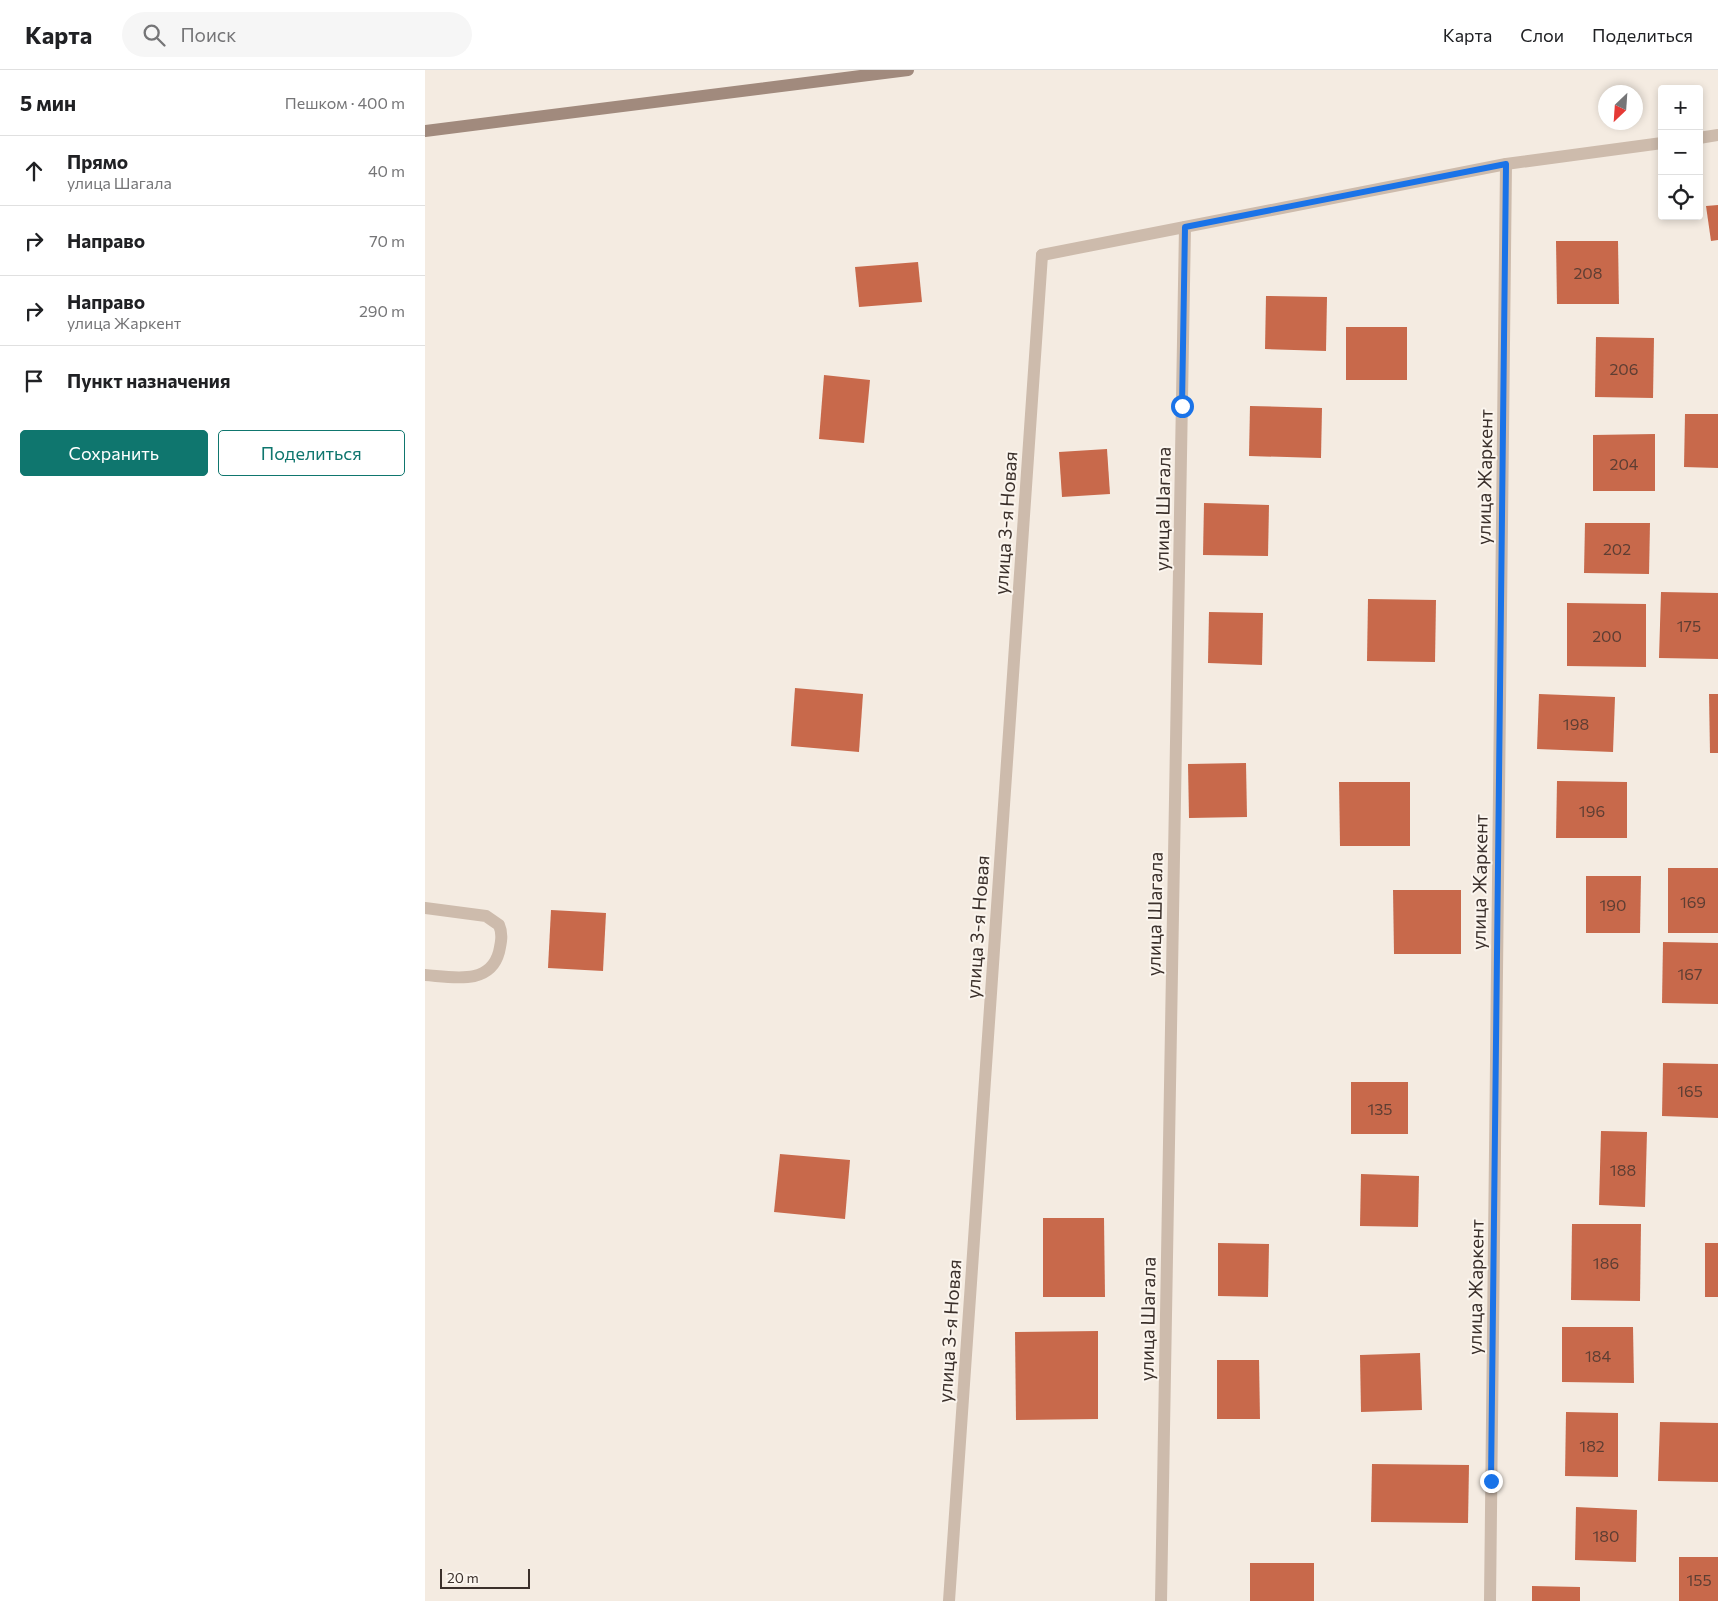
<!DOCTYPE html>
<html lang="ru">
<head>
<meta charset="utf-8">
<style>
  body { margin:0; font-family:Commissioner,sans-serif; background:#f6f6f6; color:#202124 }
  .controls { position:absolute; right:15px; top:15px; display:grid; overflow:hidden; border-radius:5px; box-shadow:0 2px 8px #0003 }
  .controls button { width:45px; height:45px; display:grid; place-items:center; padding:0; border:0; border-bottom:1px solid #e0e0e0; background:#fff; color:#202124; font:25px sans-serif }
  .compass { position:absolute; left:1173px; top:15px; width:45px; height:45px; border-radius:50%; background:#fff; box-shadow:0 2px 8px #0003; rotate:205deg }
  .scale { position:absolute; left:15px; bottom:12px; width:90px; box-sizing:border-box; padding-left:5px; border:2px solid #3b302b; border-top:0; font-size:14px; line-height:18px; white-space:nowrap; color:#3b302b; -webkit-text-stroke:4px #fbf5ee; paint-order:stroke }
  .stop { position:absolute; width:15px; height:15px; margin:-11px; border:4px solid #1a73e8; border-radius:50%; background:#fff }
  .stop.end { background:#1a73e8; border-color:#fff; box-shadow:0 1px 5px #0008 }
  .list { margin:0; padding:0; list-style:none }
  h2 { display:flex; justify-content:space-between; align-items:center; height:65px; margin:0; padding:0 20px; font-size:21px }
  h2 small { font-size:16px; font-weight:400; color:#757577 }
  .list li { display:grid; grid-template-columns:32px 1fr auto; gap:15px; align-items:center; box-sizing:border-box; height:70px; padding:0 20px; border-top:1px solid #e0e0e0 }
  .list b { display:block; font-size:19px; white-space:nowrap }
  .list p { margin:0; font-size:16px; white-space:nowrap; color:#757577 }
  .list em { font-size:16px; font-style:normal; color:#757577 }
  .actions { display:flex; gap:10px; padding:15px 20px }
  .actions a { flex:1; padding:11px 0; border:1px solid #0f766e; border-radius:5px; text-align:center; font-size:18px; color:#0f766e }
  .actions .main { background:#0f766e; color:#fff }
  .icon { flex:none; width:28px; height:28px; fill:none; stroke:currentColor; stroke-width:2; stroke-linecap:round; stroke-linejoin:round }
  .map { position:relative; flex:none; width:1293px; height:1531px; overflow:hidden }
  header { display:flex; align-items:center; gap:30px; box-sizing:border-box; height:70px; padding:0 25px; background:#fff; border-bottom:1px solid #e0e0e0 }
  header strong { font-size:24px }
  nav { display:flex; gap:28px; margin-inline-start:auto; font-size:18px }
  .search { width:350px; height:45px; background:#f6f6f6; display:flex; align-items:center; gap:12px; box-sizing:border-box; padding:0 18px; border-radius:28px; color:#757577; font-size:19px }
  main { display:flex }
  aside { flex:1; background:#fff }
  .map>svg:first-child { display:block }
  .building { fill:#c8694b }
  .lines { fill:none; stroke-linecap:round; stroke-linejoin:round }
  .service { stroke:#cdbbac; stroke-width:12 }
  .minor { stroke:#cdbbac; stroke-width:12 }
  .tertiary { stroke:#cdbbac; stroke-width:12 }
  .secondary { stroke:#a18a7d; stroke-width:12 }
  .route { stroke:#1a73e8; stroke-width:6 }
  .labels { text-anchor:middle; dominant-baseline:central; stroke-width:4; stroke-linejoin:round; paint-order:stroke }
  .number-label { font-size:16px; fill:#5e3e33 }
  .street-label { font-size:19px; fill:#3b302b; stroke:#fbf5ee }
</style>
</head>
<body>
<header>
<strong>Карта</strong>
<div class="search"><svg class="icon" aria-label="search" viewBox="0 0 24 24"><circle cx="10" cy="10" r="6"/><path d="M15 15l6 6"/></svg>Поиск</div>
<nav><a>Карта</a><a>Слои</a><a>Поделиться</a></nav>
</header>
<main>
<aside>
<h2>5 мин<small>Пешком · 400 m</small></h2>
<ul class="list">
<li><svg class="icon" aria-label="ahead" viewBox="0 0 24 24"><path d="M12 20V5M6 11l6-6 6 6"/></svg><div><b>Прямо</b><p>улица Шагала</p></div><em>40 m</em></li>
<li><svg class="icon" aria-label="right" viewBox="0 0 24 24"><path d="M7 20v-9h11M14 6l5 5-5 5"/></svg><div><b>Направо</b></div><em>70 m</em></li>
<li><svg class="icon" aria-label="right" viewBox="0 0 24 24"><path d="M7 20v-9h11M14 6l5 5-5 5"/></svg><div><b>Направо</b><p>улица Жаркент</p></div><em>290 m</em></li>
<li><svg class="icon" aria-label="arrive" viewBox="0 0 24 24"><path d="M6 21V4h12l-3 4 3 4H6"/></svg><div><b>Пункт назначения</b></div></li>
</ul>
<div class="actions"><a class="main">Сохранить</a><a>Поделиться</a></div>
</aside>
<div class="map">
<svg width="1293" height="1531" viewBox="0 0 1293 1531">
  <rect width="100%" height="100%" fill="#f4ebe1"/>
  <g class="building">
    <polygon points="1293,135 1293,170 1286,171 1281,136"/>
    <polygon points="1131,171 1193,171 1194,234 1132,234"/>
    <polygon points="493,192 497,232 434,237 430,197"/>
    <polygon points="841,226 902,227 901,281 840,279"/>
    <rect x="921" y="257" width="61" height="53"/>
    <polygon points="1171,267 1229,268 1228,328 1170,327"/>
    <polygon points="399,305 445,310 439,373 394,369"/>
    <polygon points="825,336 897,338 896,388 824,386"/>
    <polygon points="1260,344 1293,344 1293,398 1259,397"/>
    <polygon points="1230,364 1230,421 1168,421 1168,365"/>
    <polygon points="682,379 685,424 637,427 634,382"/>
    <polygon points="779,433 844,435 843,486 778,485"/>
    <polygon points="1160,453 1225,453 1224,504 1159,503"/>
    <polygon points="1236,522 1293,523 1293,589 1234,588"/>
    <polygon points="943,529 1011,530 1010,592 942,591"/>
    <polygon points="1142,533 1221,534 1221,597 1142,596"/>
    <polygon points="784,542 838,543 837,595 783,593"/>
    <polygon points="370,618 438,624 434,682 366,676"/>
    <polygon points="1114,624 1190,627 1188,682 1112,679"/>
    <polygon points="1284,624 1293,624 1293,683 1285,683"/>
    <polygon points="821,693 822,747 764,748 763,694"/>
    <polygon points="1132,711 1202,712 1202,768 1131,768"/>
    <polygon points="914,712 985,712 985,776 915,776"/>
    <rect x="1243" y="798" width="50" height="65"/>
    <polygon points="1161,806 1216,806 1215,863 1161,863"/>
    <polygon points="968,820 1036,820 1036,884 969,884"/>
    <polygon points="126,840 181,843 178,901 123,898"/>
    <polygon points="1238,872 1293,873 1293,934 1237,933"/>
    <polygon points="1238,993 1293,994 1293,1048 1237,1046"/>
    <rect x="926" y="1012" width="57" height="52"/>
    <polygon points="1176,1061 1222,1062 1220,1137 1174,1135"/>
    <polygon points="355,1084 425,1090 420,1149 349,1142"/>
    <polygon points="936,1104 994,1106 993,1157 935,1156"/>
    <polygon points="618,1148 679,1148 680,1227 618,1227"/>
    <polygon points="1147,1154 1216,1154 1215,1231 1146,1230"/>
    <polygon points="793,1173 844,1174 843,1227 793,1226"/>
    <rect x="1280" y="1173" width="13" height="54"/>
    <polygon points="1137,1257 1208,1257 1209,1313 1137,1312"/>
    <polygon points="673,1261 673,1349 591,1350 590,1262"/>
    <polygon points="995,1283 997,1340 936,1342 935,1285"/>
    <polygon points="792,1290 834,1290 835,1349 792,1349"/>
    <polygon points="1141,1342 1193,1343 1193,1407 1140,1406"/>
    <polygon points="1235,1352 1293,1353 1293,1412 1233,1411"/>
    <polygon points="947,1394 1044,1395 1043,1453 946,1452"/>
    <polygon points="1151,1437 1212,1440 1211,1492 1150,1490"/>
    <rect x="1254" y="1487" width="39" height="44"/>
    <rect x="825" y="1493" width="64" height="38"/>
    <polygon points="1107,1516 1155,1517 1155,1531 1107,1531"/>
  </g>
  <g class="lines">
    <path class="service" d="M0,838L61,846L74,855C78,864 76,873 74,882C65,916 27,907 0,905"/>
    <g class="minor">
      <polyline points="524,1531 617,185"/>
      <polyline points="736,1531 760,157"/>
      <polyline points="1065,1531 1081,94"/>
    </g>
    <g class="tertiary">
      <polyline points="1274,68 1293,65"/>
      <polyline points="617,185 1081,94 1237,73"/>
    </g>
    <polyline class="secondary" points="0,61 483,0"/>
  </g>
  <g class="lines">
    <polyline class="route" points="757,336 760,157 1081,94 1066,1411"/>
  </g>
  <g class="labels">
    <g class="number-label">
      <text x="1163" y="202">208</text>
      <text x="1199" y="298">206</text>
      <text x="1199" y="393">204</text>
      <text x="1192" y="478">202</text>
      <text x="1264" y="555">175</text>
      <text x="1182" y="565">200</text>
      <text x="1151" y="653">198</text>
      <text x="1167" y="740">196</text>
      <text x="1268" y="831">169</text>
      <text x="1188" y="834">190</text>
      <text x="1265" y="903">167</text>
      <text x="1265" y="1020">165</text>
      <text x="955" y="1038">135</text>
      <text x="1198" y="1099">188</text>
      <text x="1181" y="1192">186</text>
      <text x="1173" y="1285">184</text>
      <text x="1167" y="1375">182</text>
      <text x="1181" y="1465">180</text>
      <text x="1274" y="1509">155</text>
    </g>
    <g class="street-label">
      <text transform="translate(1059 407) rotate(-89)">улица Жаркент</text>
      <text transform="translate(737 439) rotate(-89)">улица Шагала</text>
      <text transform="translate(580 453) rotate(-86)">улица 3-я Новая</text>
      <text transform="translate(1054 812) rotate(-89)">улица Жаркент</text>
      <text transform="translate(729 844) rotate(-89)">улица Шагала</text>
      <text transform="translate(552 857) rotate(-86)">улица 3-я Новая</text>
      <text transform="translate(1050 1217) rotate(-89)">улица Жаркент</text>
      <text transform="translate(722 1249) rotate(-89)">улица Шагала</text>
      <text transform="translate(524 1261) rotate(-86)">улица 3-я Новая</text>
    </g>
  </g>
</svg>
<div class="controls">
<button>+</button>
<button>−</button>
<button><svg class="icon" aria-label="locate" viewBox="0 0 24 24"><circle cx="12" cy="12" r="6"/><path d="M12 2v4M12 18v4M2 12h4M18 12h4"/></svg></button>
</div>
<svg class="compass" viewBox="-18 -18 36 36"><path d="M0-13l5 13h-10z" fill="#e53935"/><path d="M0 13l5-13h-10z" fill="#757577"/></svg>
<div class="scale">20 m</div>
<div class="stop" style="left:757px;top:336px"></div>
<div class="stop end" style="left:1066px;top:1411px"></div>
</div>
</main>
</body>
</html>
